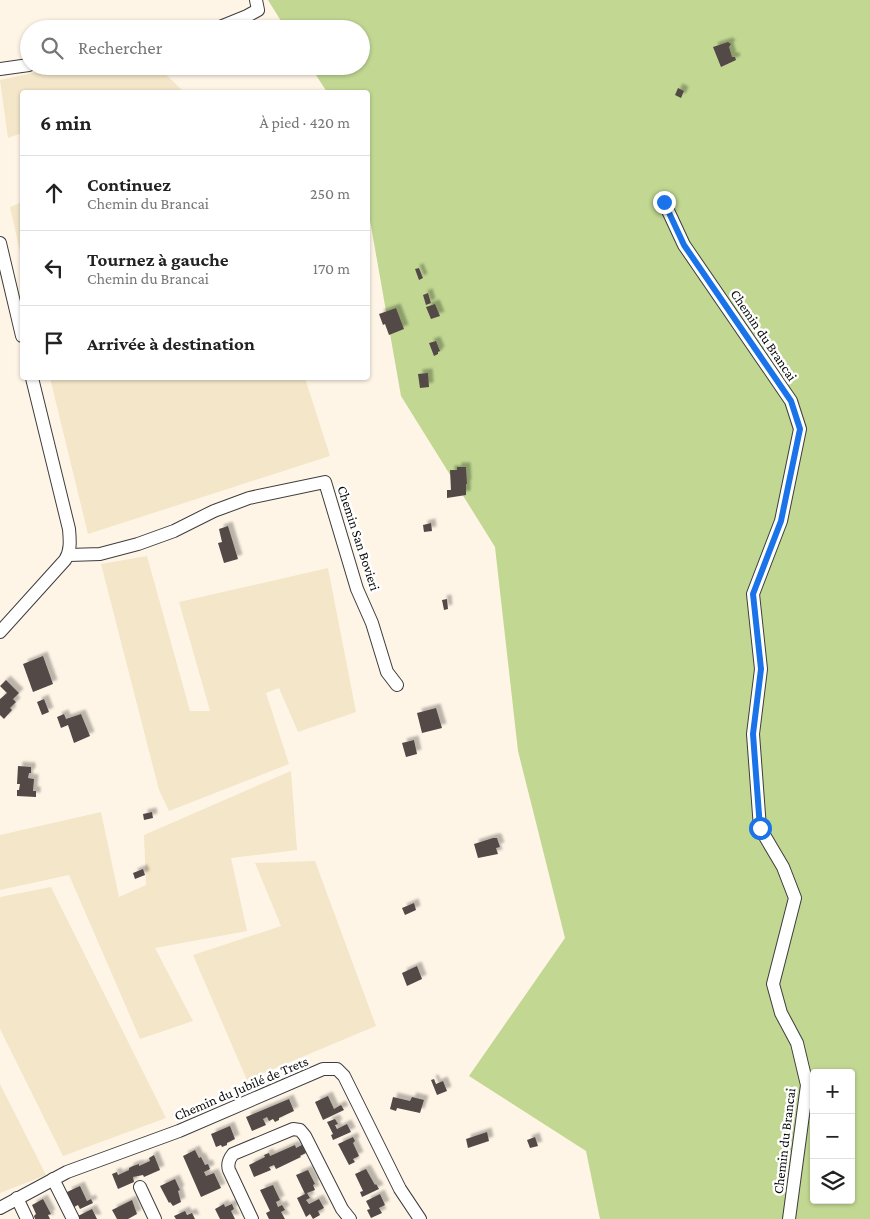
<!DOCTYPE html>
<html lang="fr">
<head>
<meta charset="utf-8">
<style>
  body { margin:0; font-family:"Crimson Pro",serif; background:#f6f6f6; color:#222 }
  .controls { position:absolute; right:15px; bottom:15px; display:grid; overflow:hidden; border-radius:5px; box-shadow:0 1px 4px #0004 }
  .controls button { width:45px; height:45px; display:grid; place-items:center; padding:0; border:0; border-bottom:1px solid #e0e0e0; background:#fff; color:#222; font:25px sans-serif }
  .stop { position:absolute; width:15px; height:15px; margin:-11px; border:4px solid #1a73e8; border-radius:50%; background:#fff }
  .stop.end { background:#1a73e8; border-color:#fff; box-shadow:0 1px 5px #0008 }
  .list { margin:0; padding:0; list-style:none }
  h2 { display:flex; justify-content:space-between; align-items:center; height:65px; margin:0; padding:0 20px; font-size:21px }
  h2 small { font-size:16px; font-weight:400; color:#767676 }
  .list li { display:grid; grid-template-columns:32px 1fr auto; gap:15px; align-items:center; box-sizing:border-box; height:75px; padding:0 20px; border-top:1px solid #e0e0e0 }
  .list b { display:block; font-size:19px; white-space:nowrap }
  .list p { margin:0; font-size:16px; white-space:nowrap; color:#767676 }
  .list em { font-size:16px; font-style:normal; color:#767676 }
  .icon { flex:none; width:28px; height:28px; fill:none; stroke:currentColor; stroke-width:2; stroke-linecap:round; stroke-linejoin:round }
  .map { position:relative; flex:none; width:870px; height:1219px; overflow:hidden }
  .search { position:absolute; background:#fff; box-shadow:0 1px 4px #0004; left:20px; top:20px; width:350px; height:55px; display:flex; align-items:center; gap:12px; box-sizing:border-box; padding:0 18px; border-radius:28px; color:#767676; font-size:19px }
  .panel { position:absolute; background:#fff; box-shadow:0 1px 4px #0004; left:20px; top:90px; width:350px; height:290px; border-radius:5px }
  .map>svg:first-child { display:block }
  .farmland { fill:#f3e6c9 }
  .forest { fill:#c1d792; fill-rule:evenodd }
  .building { fill:#524847; filter:url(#shadow) }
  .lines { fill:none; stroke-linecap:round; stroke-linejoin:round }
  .street-casing { stroke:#3d3d3d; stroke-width:14 }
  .street { stroke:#fff; stroke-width:12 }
  .route { stroke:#1a73e8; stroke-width:6 }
  .labels { text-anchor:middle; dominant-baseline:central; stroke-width:5; stroke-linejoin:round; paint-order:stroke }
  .street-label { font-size:14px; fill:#0a0a0a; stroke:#fff }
</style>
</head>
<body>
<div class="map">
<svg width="870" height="1219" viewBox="0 0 870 1219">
  <defs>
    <filter id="shadow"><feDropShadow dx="4.5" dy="-4.5" stdDeviation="1" flood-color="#0004"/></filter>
  </defs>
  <rect width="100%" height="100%" fill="#fff5e7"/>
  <g class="farmland">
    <polygon points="65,66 157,66 184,92 22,92 22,133 8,138 0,80"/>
    <polygon points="22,202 22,260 10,207"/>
    <polygon points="50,378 305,378 330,456 88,534"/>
    <polygon points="147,556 190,711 210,711 179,602 328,568 356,712 298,732 279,688 266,693 289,764 169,811 159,790 101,564"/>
    <polygon points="291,771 297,850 231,858 247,931 155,948 193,1021 140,1039 69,875 0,890 0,835 101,812 119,897 146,885 144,835"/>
    <polygon points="315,861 376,1026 247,1080 193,955 281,926 255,863"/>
    <polygon points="51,887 166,1118 63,1156 0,1029 0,897"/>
    <polygon points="0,1084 46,1175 0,1193"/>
  </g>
  <path class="forest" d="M268,0H870V1219H600L586,1151L469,1076L565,938L518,751L495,547L401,396L368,209V92H327L310,66H361V29H286ZM814,1073H851V1200H814Z"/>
  <g class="building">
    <polygon points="728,42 731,44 729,47 732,57 735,57 736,60 721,67 713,47"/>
    <polygon points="678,88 684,91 681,98 675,95"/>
    <polygon points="419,268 423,278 419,280 415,269"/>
    <polygon points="428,293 431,303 426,305 423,295"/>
    <polygon points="435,304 440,316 431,319 426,307"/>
    <polygon points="396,308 404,329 389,335 385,324 383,325 379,314"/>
    <polygon points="436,341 440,351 438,352 438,354 434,356 429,343"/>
    <polygon points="428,373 429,387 420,388 418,374"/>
    <polygon points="457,467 466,467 467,484 466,484 466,495 447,498 447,490 451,490 450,470 457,470"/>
    <polygon points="431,523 432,531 424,532 423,525"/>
    <polygon points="228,526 238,559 224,563 218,543 222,542 219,529"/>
    <polygon points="447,599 448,609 444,610 442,600"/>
    <polygon points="43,656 53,684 33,692 23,664"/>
    <polygon points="6,680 19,693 13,699 16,702 10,708 12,710 4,719 0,715 0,699 7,693 0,686"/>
    <polygon points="44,699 49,712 42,715 37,702"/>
    <polygon points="436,708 442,728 422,733 417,713"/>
    <polygon points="64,714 66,719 81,714 90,736 74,743 68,725 61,728 57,717"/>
    <polygon points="414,740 417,754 406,757 402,743"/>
    <polygon points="18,766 31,767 31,773 29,773 28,778 34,779 33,791 36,791 36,797 17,796 17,790 19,790 20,784 17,784"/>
    <polygon points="152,812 153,818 144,820 143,814"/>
    <polygon points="493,838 497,838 500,847 496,848 498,854 478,858 474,844"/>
    <polygon points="143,869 145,875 135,879 133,873"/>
    <polygon points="414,903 416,910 405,915 402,908"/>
    <polygon points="417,966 422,979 407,986 402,973"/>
    <polygon points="434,1079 436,1084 443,1081 447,1091 437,1095 431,1080"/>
    <polygon points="328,1096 334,1109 341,1105 344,1110 323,1120 315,1102"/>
    <polygon points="393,1097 410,1101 412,1097 424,1100 420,1113 397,1108 396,1111 390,1109"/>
    <polygon points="289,1099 294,1111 279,1118 279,1120 275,1122 273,1119 269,1121 267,1117 263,1119 266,1125 252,1131 246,1117"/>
    <polygon points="335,1119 338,1124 335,1125 337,1129 347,1124 351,1132 333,1140 331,1135 333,1134 327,1122"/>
    <polygon points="230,1126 235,1139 227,1143 227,1145 222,1147 221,1145 216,1147 211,1134"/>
    <polygon points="487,1132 489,1141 468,1148 466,1139"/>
    <polygon points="353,1137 355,1141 353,1143 359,1156 353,1159 355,1162 349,1165 338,1144"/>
    <polygon points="535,1137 538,1146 530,1148 527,1140"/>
    <polygon points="295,1145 296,1148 302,1145 306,1153 300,1156 301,1157 276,1169 274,1165 269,1167 271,1170 254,1177 249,1165 265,1157 264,1155 269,1153 270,1156"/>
    <polygon points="195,1150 199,1158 201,1157 205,1165 208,1164 210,1169 204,1172 206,1176 214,1173 221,1188 201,1197 183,1156"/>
    <polygon points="154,1155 160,1170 144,1177 143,1175 133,1177 134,1182 118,1189 112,1174 117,1172 118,1175 129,1170 129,1168 133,1166 139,1164 139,1166 150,1161 149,1158"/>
    <polygon points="366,1169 375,1185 376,1184 379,1189 362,1197 360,1192 363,1191 355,1174"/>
    <polygon points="308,1170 315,1184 313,1185 315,1190 307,1193 310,1198 306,1200 309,1204 319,1199 324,1208 318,1211 320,1215 313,1219 310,1214 306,1217 297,1198 305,1194 296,1175"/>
    <polygon points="175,1179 180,1190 178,1191 181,1202 173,1206 170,1202 169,1203 160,1186"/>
    <polygon points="273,1185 280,1200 276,1202 278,1207 282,1205 285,1210 281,1212 285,1219 269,1219 266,1213 270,1211 260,1190"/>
    <polygon points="80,1186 87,1201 91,1199 93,1203 80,1209 78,1205 74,1207 67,1192"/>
    <polygon points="380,1194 385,1205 379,1208 382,1213 371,1218 367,1210 370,1209 366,1201"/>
    <polygon points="43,1199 51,1214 48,1215 50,1219 35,1219 34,1216 36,1214 32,1205"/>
    <polygon points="132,1200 137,1214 128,1219 117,1219 112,1210"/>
    <polygon points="224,1204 225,1207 232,1204 234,1209 231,1211 235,1219 220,1219 215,1209"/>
    <polygon points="92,1209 97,1219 80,1219 78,1216"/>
    <polygon points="185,1211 187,1215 192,1213 195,1219 176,1219 174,1216"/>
  </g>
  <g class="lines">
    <defs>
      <g id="street">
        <polyline points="215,29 247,16 258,10 256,0"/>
        <polyline points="0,69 29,65"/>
        <polyline points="664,202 684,245 791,401 800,429 781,521 753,594 761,669 753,734 760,828 783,867 795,898 773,984 781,1013 797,1043 807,1085 789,1219"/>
        <polyline points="0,243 22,336"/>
        <polyline points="69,555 100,554 138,544 174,531 214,511 249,498 325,482 357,589 372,623 387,672 397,685"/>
        <path d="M0,632L65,560C71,551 70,540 69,529L32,378"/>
        <polyline points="53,1179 73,1219"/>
        <polyline points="140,1187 155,1219"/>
        <polyline points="17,1198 27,1219"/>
        <polyline points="0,1208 67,1172 179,1131 323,1069 337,1069 344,1076 400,1189 420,1219"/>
        <path d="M252,1219L229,1170C227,1164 229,1159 233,1154L293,1129L300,1130L305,1136L342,1209L350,1219"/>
      </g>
    </defs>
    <use href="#street" class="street-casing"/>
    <use href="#street" class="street"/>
  </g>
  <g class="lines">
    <polyline class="route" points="664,202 684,245 791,401 800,429 781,521 753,594 761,669 753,734 760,828"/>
  </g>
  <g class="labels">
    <g class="street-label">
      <text transform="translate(764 335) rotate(56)">Chemin du Brancai</text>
      <text transform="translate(359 538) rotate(72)">Chemin San Bovieri</text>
      <text transform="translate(241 1088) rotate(-23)">Chemin du Jubilé de Trets</text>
      <text transform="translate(784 1141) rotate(-83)">Chemin du Brancai</text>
    </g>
  </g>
</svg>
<div class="controls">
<button>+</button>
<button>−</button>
<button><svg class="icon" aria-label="layers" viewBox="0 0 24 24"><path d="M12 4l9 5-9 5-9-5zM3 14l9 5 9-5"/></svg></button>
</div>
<div class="stop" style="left:760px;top:828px"></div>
<div class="stop end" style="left:664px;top:202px"></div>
<div class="search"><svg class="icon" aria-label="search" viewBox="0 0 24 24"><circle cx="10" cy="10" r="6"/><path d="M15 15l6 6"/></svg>Rechercher</div>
<section class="panel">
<h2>6 min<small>À pied · 420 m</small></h2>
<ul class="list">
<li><svg class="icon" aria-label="ahead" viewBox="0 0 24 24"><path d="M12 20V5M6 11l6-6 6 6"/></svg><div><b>Continuez</b><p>Chemin du Brancai</p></div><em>250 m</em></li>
<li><svg class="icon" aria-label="left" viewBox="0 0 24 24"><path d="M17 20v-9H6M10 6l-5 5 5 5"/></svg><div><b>Tournez à gauche</b><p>Chemin du Brancai</p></div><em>170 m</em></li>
<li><svg class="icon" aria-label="arrive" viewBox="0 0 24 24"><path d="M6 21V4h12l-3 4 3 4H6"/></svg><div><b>Arrivée à destination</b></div></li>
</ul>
</section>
</div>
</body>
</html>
